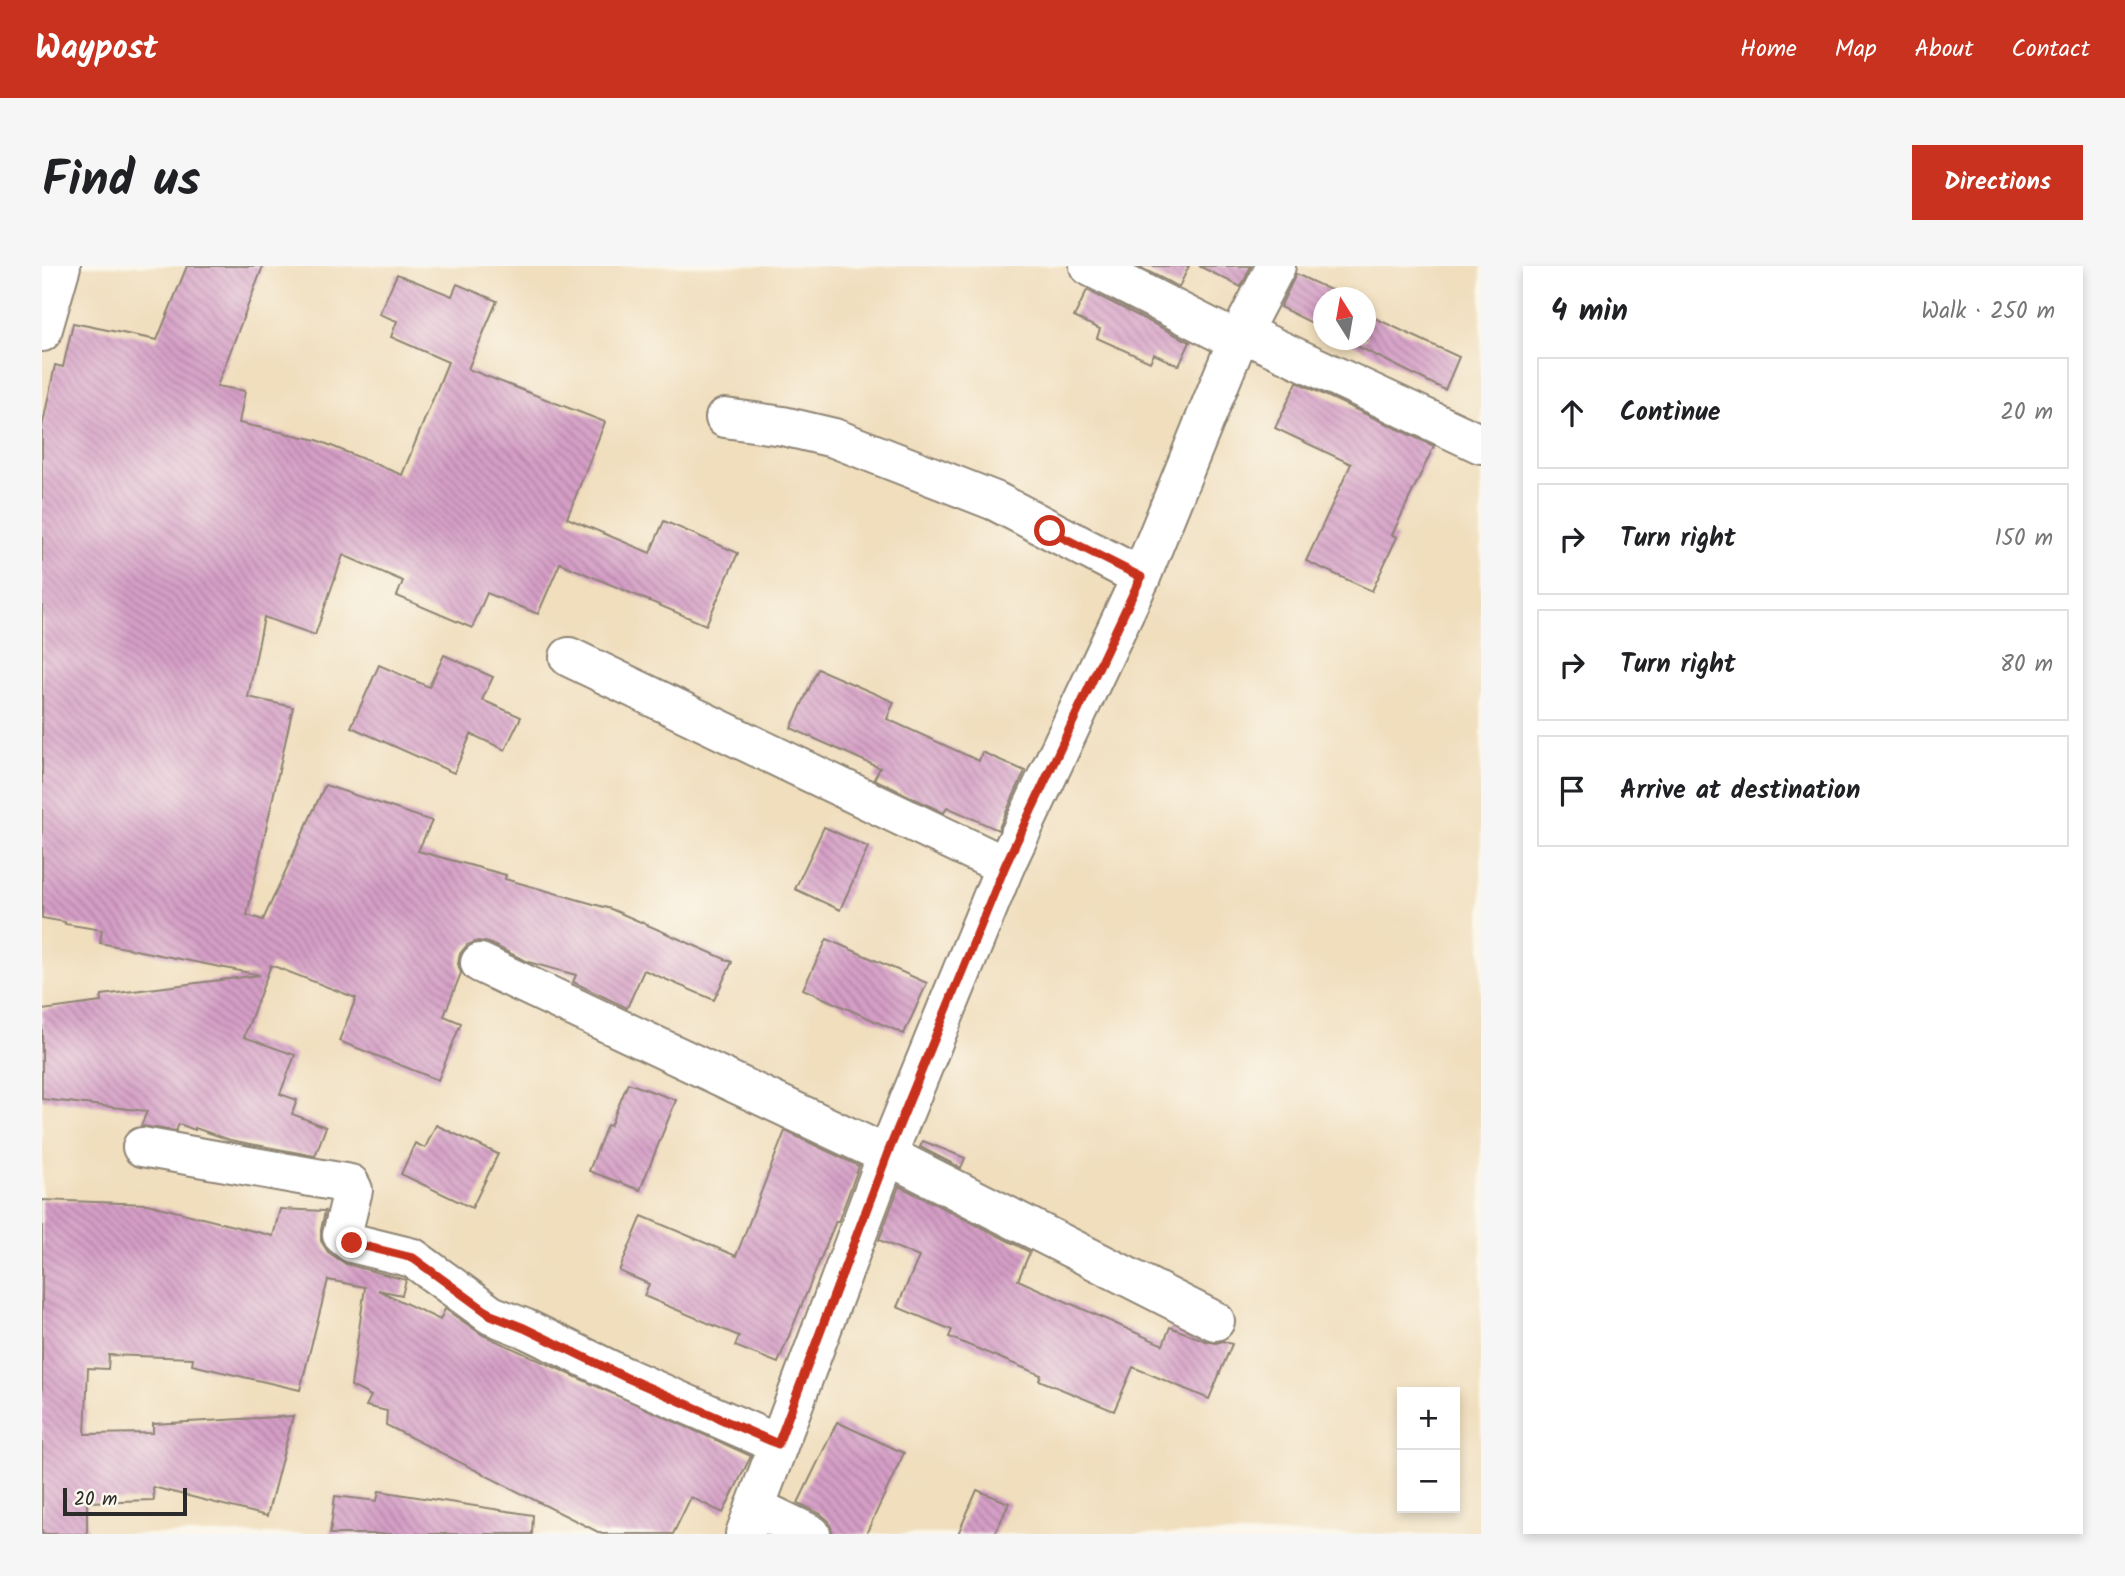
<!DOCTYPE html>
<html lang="en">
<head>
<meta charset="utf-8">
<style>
  body { margin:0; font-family:Kalam,sans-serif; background:#f6f6f6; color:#202124 }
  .controls { position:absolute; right:21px; bottom:21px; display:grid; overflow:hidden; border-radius:0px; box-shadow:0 4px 10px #0003 }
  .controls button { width:63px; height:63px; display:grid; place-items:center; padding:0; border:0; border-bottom:2px solid #e0e0e0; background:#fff; color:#202124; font:35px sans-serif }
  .compass { position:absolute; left:1271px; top:21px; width:63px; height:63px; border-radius:50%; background:#fff; box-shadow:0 4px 10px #0003; rotate:349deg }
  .scale { position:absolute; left:21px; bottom:18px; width:124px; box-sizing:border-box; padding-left:7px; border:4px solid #2b2b2b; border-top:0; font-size:19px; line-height:24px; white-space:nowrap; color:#2b2b2b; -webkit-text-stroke:5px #fbf7ec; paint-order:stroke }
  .stop { position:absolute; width:21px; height:21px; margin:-16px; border:5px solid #c8321e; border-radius:50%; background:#fff }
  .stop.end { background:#c8321e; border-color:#fff; box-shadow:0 2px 7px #0008 }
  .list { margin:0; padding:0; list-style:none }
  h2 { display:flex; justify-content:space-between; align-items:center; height:91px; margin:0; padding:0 28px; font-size:30px }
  h2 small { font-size:23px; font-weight:400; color:#757577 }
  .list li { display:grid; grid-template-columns:46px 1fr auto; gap:21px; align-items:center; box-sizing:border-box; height:112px; margin:0 14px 14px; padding:0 14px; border:2px solid #e0e0e0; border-radius:0px }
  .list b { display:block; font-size:26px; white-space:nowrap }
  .list em { font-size:23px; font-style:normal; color:#757577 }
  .icon { flex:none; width:38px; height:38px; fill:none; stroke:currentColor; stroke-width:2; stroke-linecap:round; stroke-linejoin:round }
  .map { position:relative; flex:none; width:1439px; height:1268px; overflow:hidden; border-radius:0px }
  header { display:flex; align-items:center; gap:42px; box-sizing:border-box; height:98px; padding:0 35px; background:#c8321e; color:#fff }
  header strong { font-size:33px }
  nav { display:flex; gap:38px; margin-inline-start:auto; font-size:24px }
  .intro { display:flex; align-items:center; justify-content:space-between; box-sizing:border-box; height:168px; padding:0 42px }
  h1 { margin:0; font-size:49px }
  .button { padding:18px 32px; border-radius:0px; background:#c8321e; color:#fff; font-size:24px; font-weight:700 }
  main { display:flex; gap:42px; padding:0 42px }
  aside { flex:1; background:#fff; border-radius:0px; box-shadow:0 4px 10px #0003 }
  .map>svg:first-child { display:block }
  .building { fill:url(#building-back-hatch) }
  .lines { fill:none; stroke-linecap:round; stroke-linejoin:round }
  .minor-casing { stroke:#8e8474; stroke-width:42 }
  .minor { stroke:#fff; stroke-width:38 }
  .route { stroke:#c8321e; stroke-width:9 }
</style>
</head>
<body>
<header>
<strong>Waypost</strong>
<nav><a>Home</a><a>Map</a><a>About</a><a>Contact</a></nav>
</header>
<div class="intro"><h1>Find us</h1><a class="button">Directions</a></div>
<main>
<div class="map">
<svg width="1439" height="1268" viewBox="0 0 1439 1268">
  <defs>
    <pattern id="building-back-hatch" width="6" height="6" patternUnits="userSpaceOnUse" patternTransform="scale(1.75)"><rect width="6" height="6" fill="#d59ec6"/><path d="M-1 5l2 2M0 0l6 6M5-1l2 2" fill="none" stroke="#ad81a1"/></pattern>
  </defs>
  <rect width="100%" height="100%" fill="#fbf7ec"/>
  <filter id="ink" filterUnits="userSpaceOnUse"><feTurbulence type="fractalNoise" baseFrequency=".0143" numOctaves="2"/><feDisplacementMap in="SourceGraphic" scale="14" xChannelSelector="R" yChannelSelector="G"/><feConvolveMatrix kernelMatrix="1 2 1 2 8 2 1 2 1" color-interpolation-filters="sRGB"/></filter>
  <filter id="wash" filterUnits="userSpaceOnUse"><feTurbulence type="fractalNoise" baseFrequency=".00686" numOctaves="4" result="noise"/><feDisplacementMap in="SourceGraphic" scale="28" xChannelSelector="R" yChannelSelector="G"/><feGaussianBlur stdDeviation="1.57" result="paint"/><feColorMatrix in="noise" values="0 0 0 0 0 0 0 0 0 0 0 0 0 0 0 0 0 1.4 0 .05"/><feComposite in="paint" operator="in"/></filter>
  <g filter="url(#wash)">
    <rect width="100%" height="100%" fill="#f0debd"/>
    <g id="blocks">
      <g class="building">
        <polygon points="145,0 221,0 175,120 203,125 197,157 275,174 360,209 406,96 349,71 355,55 337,48 355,8 410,30 415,18 455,35 426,103 563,156 525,252 608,287 622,255 696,287 664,359 518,297 496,348 445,327 430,362 355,330 361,315 301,289 273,369 222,351 206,431 251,441 205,649 221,654 283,519 390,555 376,585 464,609 463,613 569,643 690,696 672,734 602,704 585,742 531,716 534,709 486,696 447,677 436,675 425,679 418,688 416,698 419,707 402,750 419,757 396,814 297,775 314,732 229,699 202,771 253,789 238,828 255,834 250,848 284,861 273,890 188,874 153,862 153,864 137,858 134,865 99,860 105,845 0,833 0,744 59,736 60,729 218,709 58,677 60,664 23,658 23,656 0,652 0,162 13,99 21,101 31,57 115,74"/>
        <polygon points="1095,0 1147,0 1137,21"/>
        <polygon points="1157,0 1209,0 1199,21"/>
        <polygon points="1254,8 1293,26 1291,32 1282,32 1282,63 1238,41"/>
        <polygon points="1045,24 1148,76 1137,100 1112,88 1108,96 1055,72 1058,63 1032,51"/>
        <polygon points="1324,48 1417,91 1403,124 1303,74 1324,74"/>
        <polygon points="1255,116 1392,180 1350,269 1355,271 1330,325 1264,295 1309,198 1233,162"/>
        <polygon points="402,389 451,411 440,434 479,451 463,484 429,468 412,507 309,461 337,399 387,421"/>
        <polygon points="776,403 852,436 845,453 937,495 940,486 983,505 956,564 905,541 902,547 832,513 838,502 749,462"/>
        <polygon points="782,561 826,581 798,644 753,623"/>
        <polygon points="785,673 885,717 862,768 761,723"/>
        <polygon points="586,817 634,834 598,924 547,905 565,859 568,860"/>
        <polygon points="394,859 456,888 430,942 359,908 373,877 383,882"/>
        <polygon points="743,865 817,900 796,956 794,955 736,1097 693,1080 697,1070 602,1030 607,1018 577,1005 600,950 694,990"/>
        <polygon points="881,875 923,892 919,902 878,881"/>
        <polygon points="857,920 988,986 976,1014 1121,1079 1128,1061 1164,1075 1174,1077 1181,1075 1190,1078 1167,1133 1091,1101 1072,1145 997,1114 999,1109 907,1071 910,1064 855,1041 877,991 837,974"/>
        <polygon points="0,934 105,938 231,970 238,943 283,945 279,964 279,975 286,986 304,998 364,1014 360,1029 336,1024 398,1054 403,1043 441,1069 709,1190 681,1247 649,1231 631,1268 560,1268 344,1159 345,1145 324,1140 329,1130 309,1120 323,1021 286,1014 258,1124 150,1099 151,1092 67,1089 66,1103 46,1102 43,1168 111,1167 111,1158 251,1150 225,1250 111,1221 112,1234 45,1236 45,1268 0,1268"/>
        <polygon points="795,1156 862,1187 824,1268 791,1268 787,1255 779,1248 756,1237"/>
        <polygon points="935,1224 967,1237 953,1268 916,1268"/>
        <polygon points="337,1225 491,1249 490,1268 288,1268 293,1230 335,1235"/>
      </g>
    </g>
  </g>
  <g filter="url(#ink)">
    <use href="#blocks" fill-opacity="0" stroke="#8e8474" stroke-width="2"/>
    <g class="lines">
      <defs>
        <g id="minor">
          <polyline points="1047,0 1195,75"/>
          <polyline points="0,66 19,0"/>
          <polyline points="1199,66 1439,178"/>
          <polyline points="683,152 741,160 792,172 953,235 1099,311"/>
          <polyline points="527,391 963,600"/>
          <polyline points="438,697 845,889 1173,1055"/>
          <polyline points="100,881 308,918 311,924 300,969 310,977 371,992 449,1049 482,1062 583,1111 736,1178"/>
          <polyline points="713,1241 769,1268"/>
          <polyline points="703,1268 845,889 963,600 1099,311 1195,75 1234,0"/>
        </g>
      </defs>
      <use href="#minor" class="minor-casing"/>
      <use href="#minor" class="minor"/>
    </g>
  </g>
  <g class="lines" filter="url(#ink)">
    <polyline class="route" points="310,977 371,992 449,1049 482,1062 583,1111 736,1178 845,889 963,600 1099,311 1008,265"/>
  </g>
</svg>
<div class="controls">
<button>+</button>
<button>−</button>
</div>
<svg class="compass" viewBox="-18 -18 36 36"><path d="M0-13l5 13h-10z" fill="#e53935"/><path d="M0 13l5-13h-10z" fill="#757577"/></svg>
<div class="scale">20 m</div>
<div class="stop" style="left:1008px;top:265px"></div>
<div class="stop end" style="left:310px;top:977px"></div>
</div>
<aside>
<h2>4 min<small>Walk · 250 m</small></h2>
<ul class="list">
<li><svg class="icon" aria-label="ahead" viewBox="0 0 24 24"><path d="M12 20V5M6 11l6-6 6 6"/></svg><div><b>Continue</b></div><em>20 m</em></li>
<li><svg class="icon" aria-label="right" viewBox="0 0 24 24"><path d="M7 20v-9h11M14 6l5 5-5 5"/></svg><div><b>Turn right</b></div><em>150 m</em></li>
<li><svg class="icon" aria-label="right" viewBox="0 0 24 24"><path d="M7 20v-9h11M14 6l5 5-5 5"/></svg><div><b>Turn right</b></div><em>80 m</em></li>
<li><svg class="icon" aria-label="arrive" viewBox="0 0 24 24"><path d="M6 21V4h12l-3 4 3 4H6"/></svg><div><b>Arrive at destination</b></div></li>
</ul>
</aside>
</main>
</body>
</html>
